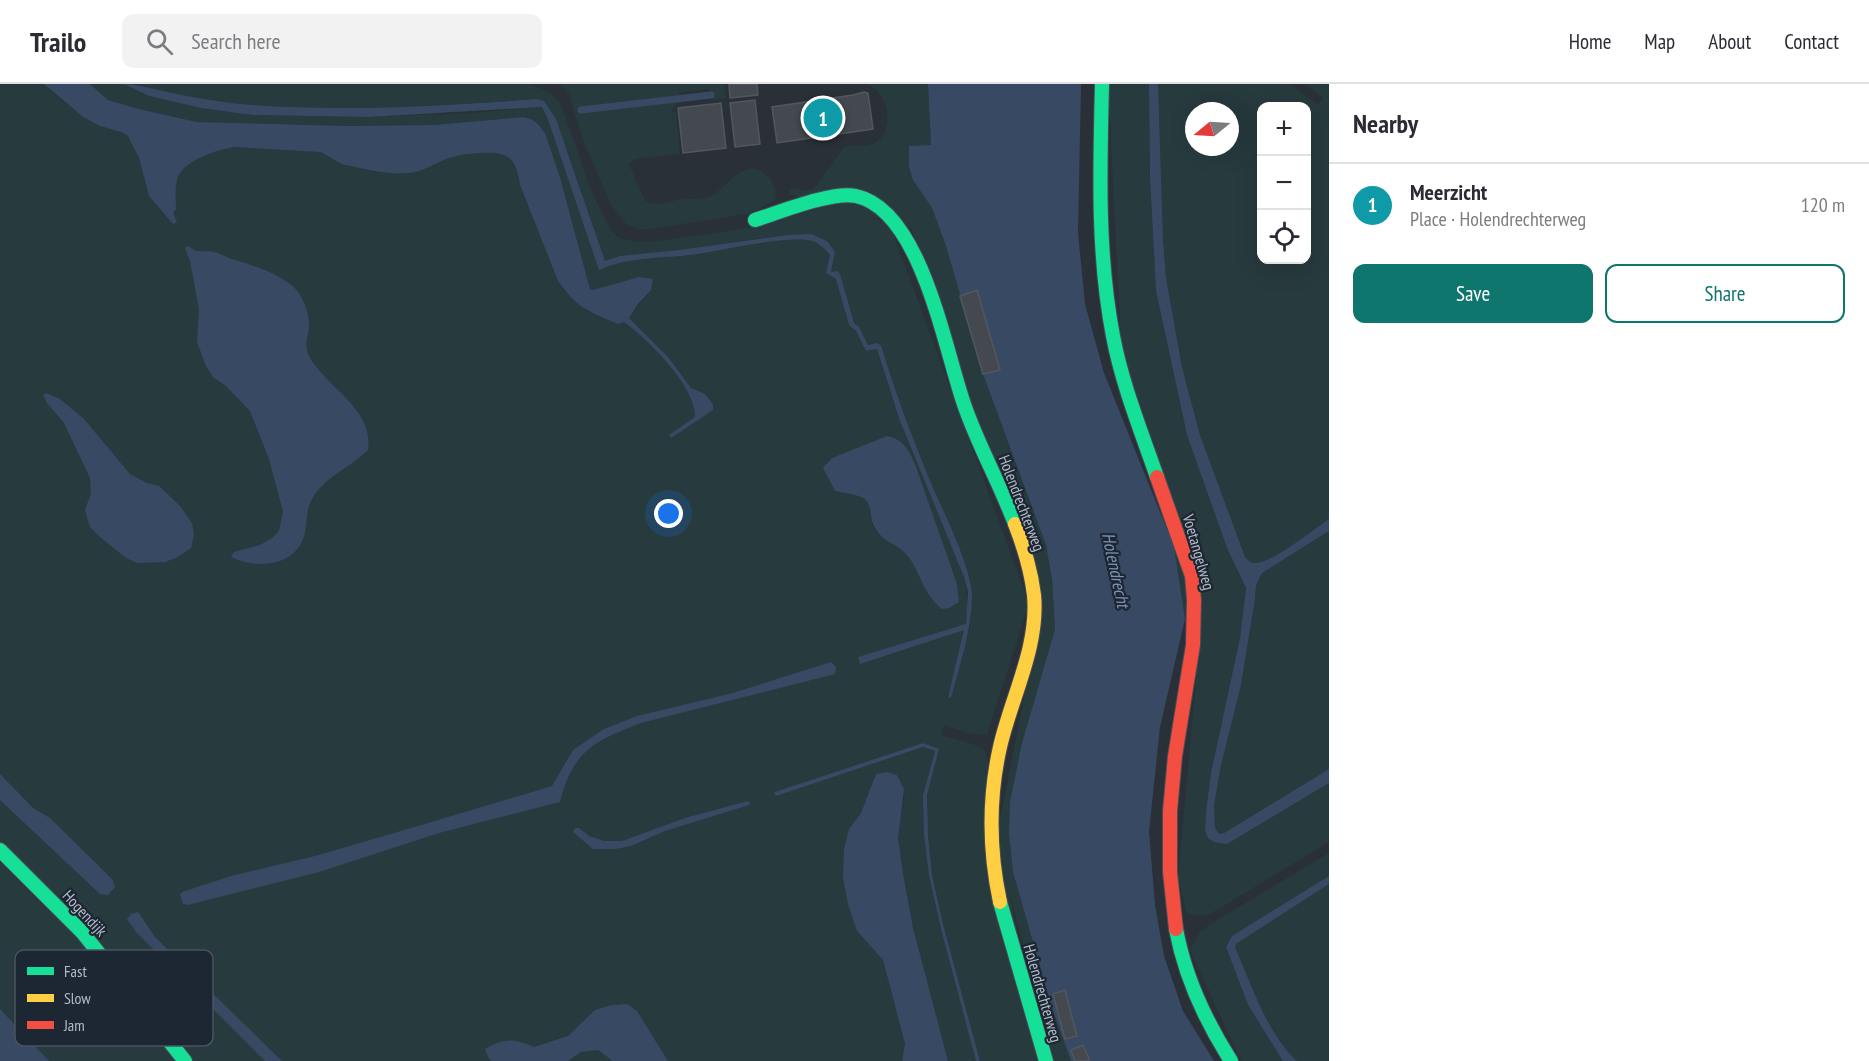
<!DOCTYPE html>
<html lang="en">
<head>
<meta charset="utf-8">
<style>
  body { margin:0; font-family:"PT Sans Narrow",sans-serif; background:#f2f2f3; color:#2b2b33 }
  .controls { position:absolute; right:18px; top:18px; display:grid; overflow:hidden; border-radius:12px; box-shadow:0 6px 24px #0002 }
  .controls button { width:54px; height:54px; display:grid; place-items:center; padding:0; border:0; border-bottom:2px solid #e1e1e2; background:#fff; color:#2b2b33; font:30px sans-serif }
  .compass { position:absolute; left:1185px; top:18px; width:54px; height:54px; border-radius:50%; background:#fff; box-shadow:0 6px 24px #0002; rotate:252deg }
  .you { position:absolute; left:669px; top:430px; width:21px; height:21px; margin:-15px; border:4px solid #fff; border-radius:50%; background:#1a73e8; box-shadow:0 0 0 9px #1a73e833 }
  .badge { display:grid; place-items:center; width:39px; height:39px; border-radius:50%; background:#0f766e; color:#fff; font-size:20px; font-weight:700 }
  .pin { position:absolute; translate:-50% -50%; border:3px solid #fff; box-shadow:0 2px 6px #0006 }
  .list { margin:0; padding:0; list-style:none }
  h2 { display:flex; justify-content:space-between; align-items:center; height:78px; margin:0; padding:0 24px; font-size:26px }
  h2 small { font-size:20px; font-weight:400; color:#7c7c81 }
  .list li { display:grid; grid-template-columns:39px 1fr auto; gap:18px; align-items:center; box-sizing:border-box; height:84px; padding:0 24px; border-top:2px solid #e1e1e2 }
  .list b { display:block; font-size:22px; white-space:nowrap }
  .list p { margin:0; font-size:20px; white-space:nowrap; color:#7c7c81 }
  .list em { font-size:20px; font-style:normal; color:#7c7c81 }
  .actions { display:flex; gap:12px; padding:18px 24px }
  .actions a { flex:1; padding:14px 0; border:2px solid #0f766e; border-radius:12px; text-align:center; font-size:21px; color:#0f766e }
  .actions .main { background:#0f766e; color:#fff }
  .icon { flex:none; width:33px; height:33px; fill:none; stroke:currentColor; stroke-width:2; stroke-linecap:round; stroke-linejoin:round }
  .map { position:relative; flex:none; width:1329px; height:977px; overflow:hidden }
  header { display:flex; align-items:center; gap:36px; box-sizing:border-box; height:84px; padding:0 30px; background:#fff; border-bottom:2px solid #e1e1e2 }
  header strong { font-size:28px }
  nav { display:flex; gap:33px; margin-inline-start:auto; font-size:21px }
  .search { width:420px; height:54px; background:#f2f2f3; display:flex; align-items:center; gap:15px; box-sizing:border-box; padding:0 21px; border-radius:12px; color:#7c7c81; font-size:22px }
  main { display:flex }
  aside { flex:1; background:#fff }
  .map>svg:first-child { display:block }
  .green { fill:#273a3e; fill-rule:evenodd }
  .water { fill:#384963 }
  .lines { fill:none; stroke-linecap:round; stroke-linejoin:round }
  .stream { stroke:#384963; stroke-width:7 }
  .building { fill:#444950; stroke:#52575f; stroke-width:1.5 }
  .fast-casing { stroke:#484c53; stroke-width:16 }
  .slow-casing { stroke:#484c53; stroke-width:16 }
  .jam-casing { stroke:#484c53; stroke-width:16 }
  .fast { stroke:#16e098; stroke-width:14 }
  .slow { stroke:#ffcf43; stroke-width:14 }
  .jam { stroke:#f24e42; stroke-width:14 }
  .labels { text-anchor:middle; dominant-baseline:central; stroke-width:4.5; stroke-linejoin:round; paint-order:stroke }
  .street-label { font-size:16px; fill:#b4bcc9; stroke:#1d2633 }
  .water-label { font-size:18px; font-style:italic; fill:#7c92b1; stroke:#1d2633 }
  .key { fill:#1d2633; stroke:#4a5360; stroke-width:1.5 }
  .key-label { font-size:16px; fill:#b4bcc9 }
</style>
</head>
<body>
<header>
<strong>Trailo</strong>
<div class="search"><svg class="icon" aria-label="search" viewBox="0 0 24 24"><circle cx="10" cy="10" r="6"/><path d="M15 15l6 6"/></svg>Search here</div>
<nav><a>Home</a><a>Map</a><a>About</a><a>Contact</a></nav>
</header>
<main>
<div class="map">
<svg width="1329" height="977" viewBox="0 0 1329 977">
  <rect width="100%" height="100%" fill="#2a3038"/>
  <g class="green">
    <path d="M0,0H44C62,16 78,32 100,41C110,46 122,45 129,54C147,79 140,115 168,132L173,129C175,118 174,101 179,91C188,75 217,66 234,63L320,68C329,71 335,78 345,81C365,85 388,91 409,89C422,88 432,80 444,76C457,71 466,70 480,69C507,67 516,74 520,101L558,197L564,206L588,228L618,240C632,232 640,218 651,206L590,205L560,93L545,49L538,40L523,33L434,41L348,42L197,38L143,26L108,16L90,0H124L149,12L201,24L252,31L369,33L471,29L542,23L547,33L599,185C630,172 666,176 699,170C725,166 788,151 812,157C820,160 825,165 830,171L826,189L836,195L849,241L856,247L866,267L877,265L900,337L964,493C974,533 958,574 948,612L949,614L951,613L970,543V496L956,459L904,335L881,261L877,259L868,261L859,243L854,239L841,193L831,189L835,168L812,150C767,151 723,161 679,166C654,170 629,170 605,177L569,71L544,17L537,15C443,22 351,28 257,21C218,18 175,15 139,0H528C542,4 553,8 561,21L592,108L606,137L614,150L622,155L640,158L660,157L756,143L836,119L890,141L1029,519L987,651L971,650L944,641L941,651C952,655 979,659 986,668L1039,977H980L944,844L932,791L928,751L927,711L939,665L923,659L865,681L923,663L935,667L923,711L924,751L929,792L941,845L976,977H948C928,908 903,828 898,756C897,741 901,725 905,711L876,690L861,729L849,745L843,794L848,820L857,847L883,876L905,960L902,977H0ZM887,353L936,520C922,504 917,480 904,467C893,457 878,456 872,440C870,432 872,419 863,414C856,410 843,409 835,407L832,374Z"/>
    <path d="M560,0H724L726,14L712,16L709,5L679,8L680,18L673,23L671,29L676,28L680,70L635,75L629,80C631,85 644,116 646,117C650,120 656,120 660,120C667,119 675,116 683,115C691,114 702,117 710,113C726,105 743,73 765,90C774,96 775,105 776,115L752,129L651,145H639L626,140L611,121L584,59L569,10Z"/>
    <path d="M865,0H928L931,61L913,96L932,124L946,162L983,290L1046,461L1052,495L1055,545L1022,659L1009,750L1013,788L1051,921L1071,977H1053L996,755L1039,538L911,144L789,110L790,106C800,104 805,108 814,105L844,63C855,59 866,65 876,58C896,45 888,4 865,0Z"/>
    <path d="M1108,0H1149L1150,94L1156,207L1187,351L1227,464L1246,504L1240,554L1211,689L1206,727L1205,746L1214,758L1280,728L1329,699V758L1212,829C1203,831 1195,833 1186,828L1178,793L1197,586L1121,256Z"/>
    <path d="M1158,0H1290L1318,21L1323,14L1305,0H1329V435C1314,445 1272,479 1256,479C1251,480 1248,477 1245,473L1200,351L1182,283L1166,194L1163,155ZM1262,22H1306V176H1262ZM1194,27H1230V63H1194Z"/>
    <polygon points="1329,447 1329,685 1224,749 1219,750 1215,744 1214,722 1221,681 1241,601 1255,515 1256,501 1262,489"/>
    <polygon points="1329,769 1329,792 1226,863 1248,921 1283,977 1241,977 1190,866 1200,848 1209,841"/>
    <path d="M1329,800V977H1297C1267,949 1250,900 1235,863L1236,860Z"/>
  </g>
  <g class="water">
    <path d="M44,0H90L108,16L143,26L197,38L348,42L434,41L523,33L531,35L538,40L545,49L560,93L590,205L593,206L639,193L653,195L651,206L638,220L629,234L668,273L691,304L705,310L713,320V326L671,354L669,351L695,333C697,304 647,254 624,238L618,240C589,228 577,224 558,197L520,101C516,73 507,67 480,69C466,70 457,71 444,76C432,81 422,88 409,89C388,91 365,85 345,81C335,78 329,71 320,68L234,63C217,66 188,75 179,91C174,100 176,114 176,125L173,129L177,138L173,140L149,112L139,74L128,52L121,48L100,42L83,33Z"/>
    <path d="M124,0C138,0 152,5 167,8C196,14 224,19 253,21C348,28 442,22 537,15L544,17L556,35L605,177L620,172L679,166L788,151L812,150L828,158L835,168L831,188L838,187L841,193L854,239L859,243L868,261L877,259L881,261C895,308 912,353 931,399C943,427 971,482 972,511C972,546 960,580 951,614L948,613L964,546L860,580L858,573L966,540L968,508L964,493L900,337L877,265L866,267L856,247L849,241L836,195L826,189L830,171C825,165 820,160 812,157C788,151 725,166 698,170C666,175 630,172 599,186L547,33L542,23L369,33L252,31L201,24L149,12Z"/>
    <polygon points="928,0 1081,0 1078,149 1085,220 1104,289 1174,463 1185,535 1160,643 1149,748 1155,821 1164,872 1183,927 1214,977 1071,977 1051,921 1013,788 1009,750 1010,718 1022,659 1055,545 1052,495 1046,461 983,290 946,162 932,124 913,96 909,83 909,62 931,61"/>
    <path d="M1149,0H1158L1163,155L1166,194L1182,283L1200,351L1245,473C1248,476 1251,480 1256,479C1272,479 1314,445 1329,435V447L1262,489L1256,501L1255,515L1241,601L1221,681L1214,722L1215,744L1219,750L1224,749L1329,685V699L1227,760L1214,758L1208,754L1205,746L1206,727L1211,689L1240,554L1246,504L1227,464L1187,351L1156,207L1150,94Z"/>
    <path d="M188,162C197,170 203,166 214,168C221,170 228,174 235,176C255,182 273,188 290,200C301,207 309,227 309,240C309,252 303,260 309,272C326,304 374,324 368,366C350,384 325,392 312,415C305,426 308,443 303,455C293,483 254,485 231,473L234,468L260,461L272,454L279,447L283,427L269,375L250,327L226,302L213,293L206,282L197,258L199,225L190,177L185,164Z"/>
    <polygon points="46,309 60,315 84,335 130,390 147,399 159,402 180,422 192,439 194,451 191,464 178,473 165,478 137,479 126,474 100,453 90,443 85,426 91,409 90,394 64,339 47,319 43,311"/>
    <path d="M887,352C903,355 909,366 915,380L957,500L959,518L949,524L942,525C920,508 920,482 903,467C892,457 884,459 875,444C869,435 873,420 863,414C855,410 843,409 835,407L823,384L832,374Z"/>
    <path d="M831,578L836,583L835,590L641,639C594,657 573,667 560,718L439,749L319,788L188,821L183,820L180,811L182,808L231,792L315,772L418,742L552,702L573,666L604,645L637,632L733,609Z"/>
    <polygon points="923,659 939,665 927,711 928,751 932,791 944,844 980,977 976,977 941,845 929,792 924,751 923,711 935,667 923,663 776,712 774,710 775,708"/>
    <polygon points="887,688 897,691 904,705 898,754 903,790 913,844 948,977 902,977 905,960 883,876 857,847 848,820 843,794 844,766 849,745 861,729 876,690"/>
    <polygon points="0,690 33,724 50,734 112,795 115,803 108,811 100,810 0,716"/>
    <polygon points="748,717 750,719 749,721 665,747 631,762 615,765 593,765 573,748 575,744 579,744 589,752 604,757 622,757 685,734"/>
    <path d="M1329,792V800L1236,860L1235,863C1251,900 1267,949 1297,977H1283L1248,921L1226,863L1232,852Z"/>
    <polygon points="138,828 155,853 282,977 265,977 136,848 127,835 131,830"/>
    <path d="M627,920L637,927L668,977H613L598,966L581,968L568,977H492L489,975L485,965C504,954 514,954 534,963L568,952L595,926L612,921Z"/>
    <polygon points="0,925 49,977 0,977"/>
  </g>
  <g class="lines">
    <polyline class="stream" points="581,26 711,11"/>
  </g>
  <g class="building">
    <polygon points="729,0 757,0 758,11 730,14"/>
    <polygon points="864,8 868,9 873,45 777,59 772,23 853,11"/>
    <polygon points="755,16 760,60 735,63 730,19"/>
    <polygon points="721,19 726,64 683,69 678,24"/>
    <polygon points="977,206 1000,286 983,290 960,212"/>
    <polygon points="1065,906 1077,952 1065,955 1053,910"/>
    <polygon points="1083,961 1090,977 1075,977 1071,966"/>
  </g>
  <g class="lines">
    <defs>
      <g id="fast">
        <path d="M1102,0C1100,84 1097,169 1113,252C1122,300 1141,347 1157,393"/>
        <path d="M755,136C780,128 832,107 856,112C922,126 945,268 965,323C979,363 1000,400 1015,440"/>
        <polyline points="0,766 82,848 185,977"/>
        <polyline points="1000,818 1046,977"/>
        <path d="M1176,845C1185,894 1205,936 1231,977"/>
      </g>
      <path id="slow" d="M1000,818C989,766 988,716 1000,663C1011,614 1039,563 1034,511C1031,486 1024,463 1015,440"/>
      <polyline id="jam" points="1157,393 1192,492 1194,516 1193,561 1175,672 1170,727 1170,788 1176,845"/>
    </defs>
    <use href="#fast" class="fast-casing"/>
    <use href="#slow" class="slow-casing"/>
    <use href="#jam" class="jam-casing"/>
    <use href="#fast" class="fast"/>
    <use href="#slow" class="slow"/>
    <use href="#jam" class="jam"/>
  </g>
  <g class="labels">
    <g class="street-label">
      <text transform="translate(1022 419) rotate(69)">Holendrechterweg</text>
      <text transform="translate(1199 468) rotate(74)">Voetangelweg</text>
      <text transform="translate(85 829) rotate(47)">Hogendijk</text>
      <text transform="translate(1043 909) rotate(74)">Holendrechterweg</text>
    </g>
    <g class="water-label">
      <text transform="translate(1116 486) rotate(78)">Holendrecht</text>
    </g>
  </g>
  <rect x="15" y="866" width="198" height="96" rx="9" class="key"/>
  <rect x="27" y="883" width="27" height="8" fill="#16e098"/>
  <rect x="27" y="910" width="27" height="8" fill="#ffcf43"/>
  <rect x="27" y="937" width="27" height="8" fill="#f24e42"/>
  <g class="key-label">
    <text x="64" y="893">Fast</text>
    <text x="64" y="920">Slow</text>
    <text x="64" y="947">Jam</text>
  </g>
</svg>
<div class="controls">
<button>+</button>
<button>−</button>
<button><svg class="icon" aria-label="locate" viewBox="0 0 24 24"><circle cx="12" cy="12" r="6"/><path d="M12 2v4M12 18v4M2 12h4M18 12h4"/></svg></button>
</div>
<svg class="compass" viewBox="-18 -18 36 36"><path d="M0-13l5 13h-10z" fill="#e53935"/><path d="M0 13l5-13h-10z" fill="#7c7c81"/></svg>
<div class="you"></div>
<div class="pin badge" style="left:823px;top:34px;background:#0f9aa8">1</div>
</div>
<aside>
<h2>Nearby<small></small></h2>
<ul class="list">
<li><span class="badge" style="background:#0f9aa8">1</span><div><b>Meerzicht</b><p>Place · Holendrechterweg</p></div><em>120 m</em></li>
</ul>
<div class="actions"><a class="main">Save</a><a>Share</a></div>
</aside>
</main>
</body>
</html>
